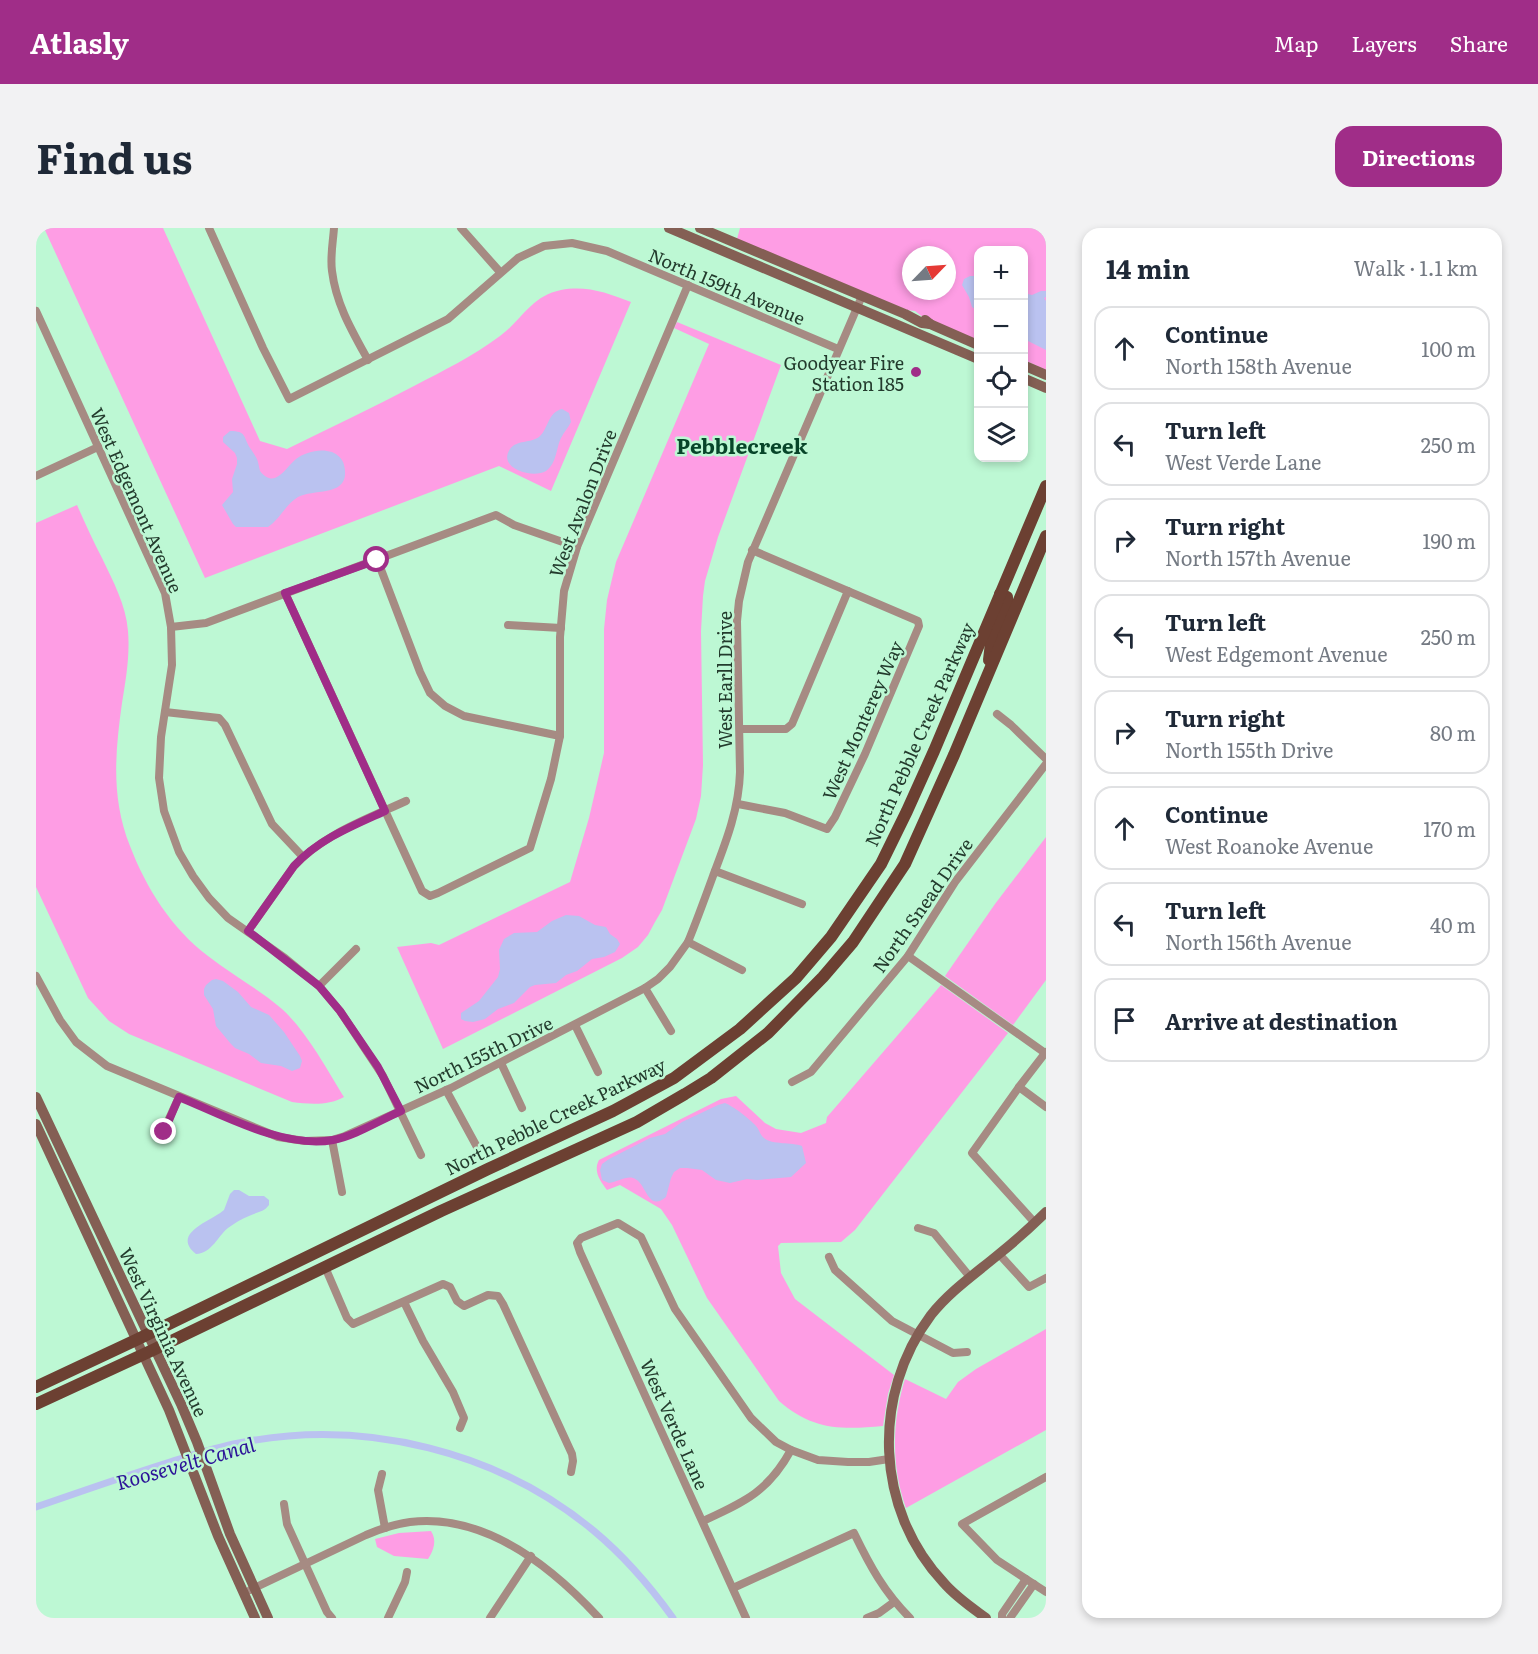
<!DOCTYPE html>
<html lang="en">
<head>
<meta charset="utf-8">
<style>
  body { margin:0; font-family:Literata,serif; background:#f2f2f3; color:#1f2937 }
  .controls { position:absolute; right:18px; top:18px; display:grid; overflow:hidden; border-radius:12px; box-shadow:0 3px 9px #0003 }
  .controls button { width:54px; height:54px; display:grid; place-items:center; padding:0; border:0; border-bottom:2px solid #e0e1e3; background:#fff; color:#1f2937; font:30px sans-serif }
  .compass { position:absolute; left:866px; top:18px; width:54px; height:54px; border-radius:50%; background:#fff; box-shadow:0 3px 9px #0003; rotate:65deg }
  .stop { position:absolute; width:18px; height:18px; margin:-14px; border:4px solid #a02d88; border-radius:50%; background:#fff }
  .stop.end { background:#a02d88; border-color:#fff; box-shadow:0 2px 6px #0008 }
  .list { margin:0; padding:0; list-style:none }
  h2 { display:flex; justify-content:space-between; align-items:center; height:78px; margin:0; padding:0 24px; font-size:26px }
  h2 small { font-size:20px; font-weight:400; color:#747a83 }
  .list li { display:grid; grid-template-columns:39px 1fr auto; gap:18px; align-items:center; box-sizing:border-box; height:84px; margin:0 12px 12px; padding:0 12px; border:2px solid #e0e1e3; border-radius:18px }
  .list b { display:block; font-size:22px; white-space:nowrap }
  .list p { margin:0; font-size:20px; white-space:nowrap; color:#747a83 }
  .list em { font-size:20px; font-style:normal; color:#747a83 }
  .icon { flex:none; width:33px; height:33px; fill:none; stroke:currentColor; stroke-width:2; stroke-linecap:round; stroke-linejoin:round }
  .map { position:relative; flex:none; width:1010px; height:1390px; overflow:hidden; border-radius:18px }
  header { display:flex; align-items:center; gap:36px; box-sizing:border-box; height:84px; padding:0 30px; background:#a02d88; color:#fff }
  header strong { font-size:28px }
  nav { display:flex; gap:33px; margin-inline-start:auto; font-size:21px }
  .intro { display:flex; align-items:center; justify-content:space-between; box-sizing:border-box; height:144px; padding:0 36px }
  h1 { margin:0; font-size:42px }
  .button { padding:15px 27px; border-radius:18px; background:#a02d88; color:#fff; font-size:21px; font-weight:700 }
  main { display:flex; gap:36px; padding:0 36px }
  aside { flex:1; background:#fff; border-radius:18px; box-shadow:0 3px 9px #0003 }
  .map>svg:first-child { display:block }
  .green { fill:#fe9de4; fill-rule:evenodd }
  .water { fill:#bac2f0 }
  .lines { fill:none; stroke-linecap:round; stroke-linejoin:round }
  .canal { stroke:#bac2f0; stroke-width:7 }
  .street { stroke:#a68b83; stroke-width:8 }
  .secondary { stroke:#845f54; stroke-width:10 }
  .primary { stroke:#6c4032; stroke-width:12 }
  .route { stroke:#a02d88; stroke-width:8 }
  .poi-dot { fill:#a02d88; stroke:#bdf8d4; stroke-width:2 }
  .labels { text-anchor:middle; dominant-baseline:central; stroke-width:5; stroke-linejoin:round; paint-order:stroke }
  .street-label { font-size:18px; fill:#233b2d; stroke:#bdf8d4 }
  .poi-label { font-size:18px; fill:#233b2d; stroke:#bdf8d4; text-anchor:end }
  .water-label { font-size:20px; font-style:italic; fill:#2c1398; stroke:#bdf8d4 }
  .quarter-label { font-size:21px; font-weight:bold; fill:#074529; stroke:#bdf8d4 }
</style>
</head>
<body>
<header>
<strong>Atlasly</strong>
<nav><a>Map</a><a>Layers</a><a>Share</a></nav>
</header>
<div class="intro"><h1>Find us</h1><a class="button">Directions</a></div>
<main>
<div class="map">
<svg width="1010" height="1390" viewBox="0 0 1010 1390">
  <rect width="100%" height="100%" fill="#bdf8d4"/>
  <g class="green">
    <path d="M8,0H127L224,213L251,221C293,200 336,180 378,158C407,143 437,128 464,108C486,92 495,68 525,62C550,57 572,65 595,74L515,263L463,238L169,350Z"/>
    <path d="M704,0H1010V142L988,132L987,22H942V113L888,90L879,83L871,82L701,11ZM875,27H911V63H875Z"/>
    <polygon points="641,94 745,137 682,309 669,353 667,368 665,403 667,537 665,568 660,591 626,682 619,694 612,707 602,719 586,730 407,821 361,719 395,715 403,717 534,654 553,590 568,525 568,401 571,372 580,334 673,116 638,100"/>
    <path d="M41,277C49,295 57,313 66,330C77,353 90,377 92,403C94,427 90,451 86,475C79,525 75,570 94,618C110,660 136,701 172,728C196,747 223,761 246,781C270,803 289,838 306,866L308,869C292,878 273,876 256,874L93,806L73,793L52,770L0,659V295Z"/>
    <polygon points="1010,609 1010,752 977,797 909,748 959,676"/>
    <path d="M905,757L972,805L819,1002L805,1014L745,1015L742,1018L745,1045L759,1071L858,1147L852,1166L847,1198C805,1202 776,1202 743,1173L671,1070L636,997L625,981L584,957L571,962C564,953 557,943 563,932L685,871L700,868L729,895L740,901L765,905L790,895L791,889Z"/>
    <path d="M1010,1101V1202L870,1280C855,1238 856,1193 869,1151L910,1171L922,1154L940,1141Z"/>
    <path d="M395,1303C401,1312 398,1322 392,1331L358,1328L341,1319L339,1311L363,1305Z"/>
  </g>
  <g class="water">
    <polygon points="934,48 942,48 942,83 936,79 933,69 926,57 928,51"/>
    <polygon points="1005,63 1010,63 1010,69 1008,70 1010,73 1010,122 988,111 988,65 996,67"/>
    <path d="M526,181L533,185L535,194C532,200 528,204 525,210C520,220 521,235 510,243C496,251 461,240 474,221C480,212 495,215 503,209C513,200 511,185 526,181Z"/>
    <path d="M194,203C211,203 207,209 214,220C222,232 221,229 224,243C239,262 249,240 260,231C269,224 284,220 296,224C301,226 307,231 308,237C316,270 278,260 262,269C250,276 244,291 232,299H200L197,296L186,277L197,264L196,251L201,236V230L199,225L187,214V209Z"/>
    <polygon points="530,687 543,688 559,697 570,699 574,706 581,711 584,716 579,724 568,729 556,731 541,743 530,747 520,755 499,757 494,759 478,775 462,781 449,791 437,794 429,793 425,791 425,785 443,773 462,749 464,741 463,722 468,711 478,705 501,704 516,693"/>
    <polygon points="180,751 187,753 202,764 215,779 233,787 248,804 264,828 266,833 264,840 256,843 245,838 225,835 213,826 199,820 195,816 180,798 177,781 168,767 168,761 170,757 176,752"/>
    <path d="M689,875C697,878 714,891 720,898C723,901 724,907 728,910C736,917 756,914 766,918L770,935L755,949L721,952L711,951L694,955L680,952L666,942L651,940H644L638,944L635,950L630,969C611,985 611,954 597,950C590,948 581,954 573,955L566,952L564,942L566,936L573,931L614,910L629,906L646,894L682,877Z"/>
    <path d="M198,962H203L213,968H228L233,972V977C228,984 221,984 213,988C205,991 199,995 192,1000C182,1008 176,1025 160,1026C134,1005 176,993 188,982L194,966Z"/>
  </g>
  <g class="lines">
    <path class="canal" d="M0,1279C44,1264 89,1248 134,1234C158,1227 183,1218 208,1214C330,1191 462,1223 558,1303C588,1328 614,1358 637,1390"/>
    <g class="street">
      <polyline points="173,0 227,120 253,171 412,91 482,30 508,18 536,15 571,23 802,121"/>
      <path d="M298,0C297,14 294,29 296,43C300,76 316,103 332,132"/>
      <polyline points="425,0 464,44"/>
      <polyline points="0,83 129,365 135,399 136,437 125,509 123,550 128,583 143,624 157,648 173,670 192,690 249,730 283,758 304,783 347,848 385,927"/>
      <polyline points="0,248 62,219"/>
      <polyline points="341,331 384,444 394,465 409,478 428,488 524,508"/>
      <polyline points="249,365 386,663 394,668 402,665 494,620 515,551 524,508 524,409 528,363 541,319 652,57"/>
      <polyline points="472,397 525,400"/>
      <polyline points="135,399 170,395 460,287 478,297 541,319"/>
      <polyline points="129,484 183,490 189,497 236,596 267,629"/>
      <polyline points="961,486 975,497 1010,531"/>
      <polyline points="704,501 750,501 756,496 812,363"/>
      <polyline points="702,576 749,585 791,601 799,589 829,526 883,398 882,393 716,322"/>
      <polyline points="679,643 766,676"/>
      <path d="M212,703L258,638C288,606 331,591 370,573"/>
      <polyline points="652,714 706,742"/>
      <polyline points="872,728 1009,825"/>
      <path d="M0,748L24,792L40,814L71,838L242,909L269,913L296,912L309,908L415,860L609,760L622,751L634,739L652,714C661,692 669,670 677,648C690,614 703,581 704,544L701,393L703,373L712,334L826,68"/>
      <polyline points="283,758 320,721"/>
      <polyline points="609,760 635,803"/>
      <polyline points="539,797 562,844"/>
      <polyline points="465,835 486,880"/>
      <polyline points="756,854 775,844 872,728 919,654 1010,536"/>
      <polyline points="983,859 1010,879"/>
      <polyline points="410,862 441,919"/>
      <polyline points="127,904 143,869"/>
      <polyline points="296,912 306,964"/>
      <polyline points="999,995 936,925 983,859 1010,824"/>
      <polyline points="882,1000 898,1005 934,1049"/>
      <polyline points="963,1026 993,1059 1010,1050"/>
      <polyline points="793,1029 799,1042 856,1093 917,1125 931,1124"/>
      <polyline points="289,1039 311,1090 317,1096 407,1056 414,1059 421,1073 428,1078 452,1067 462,1068 467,1076 536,1226 537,1233 535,1244"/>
      <polyline points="368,1074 387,1113 417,1164 428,1190 424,1200"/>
      <polyline points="346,1246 342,1262 349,1300"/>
      <polyline points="1010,1249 926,1296 961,1332 1010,1364"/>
      <polyline points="248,1276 251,1296 291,1384 296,1390"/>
      <path d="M667,1293C708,1274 732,1264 755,1222"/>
      <path d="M697,1360L818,1305C834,1338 848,1364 874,1390"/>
      <path d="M214,1362L330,1307C344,1301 358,1296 374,1294C449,1285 515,1338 563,1390"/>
      <polyline points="352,1390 369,1354 371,1344"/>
      <polyline points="454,1390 495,1328"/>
      <polyline points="710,1390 544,1024 541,1015 545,1010 582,995 605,1009 639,1081 715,1190 740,1214 755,1222 782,1232 812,1234 833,1234 853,1231"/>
      <polyline points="831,1390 843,1385 858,1374"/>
      <polyline points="966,1390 966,1386 990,1351"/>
      <polyline points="974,1390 998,1356"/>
    </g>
    <g class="secondary">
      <polyline points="633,0 942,131"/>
      <polyline points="664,0 869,86 886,95 894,96"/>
      <polyline points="889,92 894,96 942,117"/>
      <polyline points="987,137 1010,147"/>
      <polyline points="987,150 1010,160"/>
      <polyline points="0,869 145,1176 161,1214 194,1306 232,1390"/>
      <polyline points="0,896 133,1182 182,1308 219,1390"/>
      <path d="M950,1390C935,1379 920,1369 908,1355C839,1282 835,1167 895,1087C914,1063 939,1046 963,1026C979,1013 995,999 1010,984"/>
    </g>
    <g class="primary">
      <polyline points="953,432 955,415 971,374 971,369 964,366"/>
      <polyline points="0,1159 100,1112 452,941 577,883 638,850 704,801 760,750 795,709 845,636 871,583 898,523 1010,258"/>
      <polyline points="0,1176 119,1121 405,983 601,894 649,866 675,850 732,805 787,749 817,714 869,636 918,527 1010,308"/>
    </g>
  </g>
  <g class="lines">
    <path class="route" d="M128,904L143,869C187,887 248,921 297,912C319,908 344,892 365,883L342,839L304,783L283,758L212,703L258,638C283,611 316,598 349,583L249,365L341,332"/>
  </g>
  <circle class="poi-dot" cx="880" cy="144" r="6"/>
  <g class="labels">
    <g class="street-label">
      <text transform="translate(691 58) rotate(23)">North 159th Avenue</text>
      <text transform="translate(101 272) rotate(66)">West Edgemont Avenue</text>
      <text transform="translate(546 275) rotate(-69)">West Avalon Drive</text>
      <text transform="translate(688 452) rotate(-90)">West Earll Drive</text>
      <text transform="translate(826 492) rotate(-66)">West Monterey Way</text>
      <text transform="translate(883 506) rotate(-66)">North Pebble Creek Parkway</text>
      <text transform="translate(886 677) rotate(-55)">North Snead Drive</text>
      <text transform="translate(447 826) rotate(-26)">North 155th Drive</text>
      <text transform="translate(519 888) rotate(-26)">North Pebble Creek Parkway</text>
      <text transform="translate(128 1104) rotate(65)">West Virginia Avenue</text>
      <text transform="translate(639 1196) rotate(66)">West Verde Lane</text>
    </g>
    <g class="poi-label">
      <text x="868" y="134">Goodyear Fire<tspan x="868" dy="21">Station 185</tspan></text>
    </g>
    <g class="water-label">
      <text transform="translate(149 1234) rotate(-16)">Roosevelt Canal</text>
    </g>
    <g class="quarter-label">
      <text x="706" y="216">Pebblecreek</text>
    </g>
  </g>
</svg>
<div class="controls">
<button>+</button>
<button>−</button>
<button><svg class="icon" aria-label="locate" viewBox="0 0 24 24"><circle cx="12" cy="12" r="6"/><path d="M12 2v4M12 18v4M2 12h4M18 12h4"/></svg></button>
<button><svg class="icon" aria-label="layers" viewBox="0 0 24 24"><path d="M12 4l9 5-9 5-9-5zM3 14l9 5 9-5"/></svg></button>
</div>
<svg class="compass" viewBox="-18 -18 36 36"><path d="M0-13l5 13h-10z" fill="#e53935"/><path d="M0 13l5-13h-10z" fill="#747a83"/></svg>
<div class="stop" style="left:341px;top:332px"></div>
<div class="stop end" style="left:128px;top:904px"></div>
</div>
<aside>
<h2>14 min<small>Walk · 1.1 km</small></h2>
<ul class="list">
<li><svg class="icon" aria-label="ahead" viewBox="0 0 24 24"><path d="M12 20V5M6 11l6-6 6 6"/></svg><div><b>Continue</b><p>North 158th Avenue</p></div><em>100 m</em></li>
<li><svg class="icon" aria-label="left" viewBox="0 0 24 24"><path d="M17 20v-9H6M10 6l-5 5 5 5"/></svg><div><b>Turn left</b><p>West Verde Lane</p></div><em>250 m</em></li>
<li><svg class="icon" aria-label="right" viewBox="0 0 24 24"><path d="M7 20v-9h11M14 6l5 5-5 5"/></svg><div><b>Turn right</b><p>North 157th Avenue</p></div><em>190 m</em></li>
<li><svg class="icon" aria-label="left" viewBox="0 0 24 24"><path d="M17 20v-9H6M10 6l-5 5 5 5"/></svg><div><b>Turn left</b><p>West Edgemont Avenue</p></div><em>250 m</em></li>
<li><svg class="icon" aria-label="right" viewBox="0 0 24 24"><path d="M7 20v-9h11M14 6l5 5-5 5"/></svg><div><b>Turn right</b><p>North 155th Drive</p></div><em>80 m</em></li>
<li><svg class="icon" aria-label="ahead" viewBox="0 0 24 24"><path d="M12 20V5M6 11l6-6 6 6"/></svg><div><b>Continue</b><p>West Roanoke Avenue</p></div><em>170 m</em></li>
<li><svg class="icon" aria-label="left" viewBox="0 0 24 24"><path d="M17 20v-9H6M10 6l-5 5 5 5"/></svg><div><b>Turn left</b><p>North 156th Avenue</p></div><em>40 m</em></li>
<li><svg class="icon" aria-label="arrive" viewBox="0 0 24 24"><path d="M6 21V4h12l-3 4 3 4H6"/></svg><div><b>Arrive at destination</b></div></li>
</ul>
</aside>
</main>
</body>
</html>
